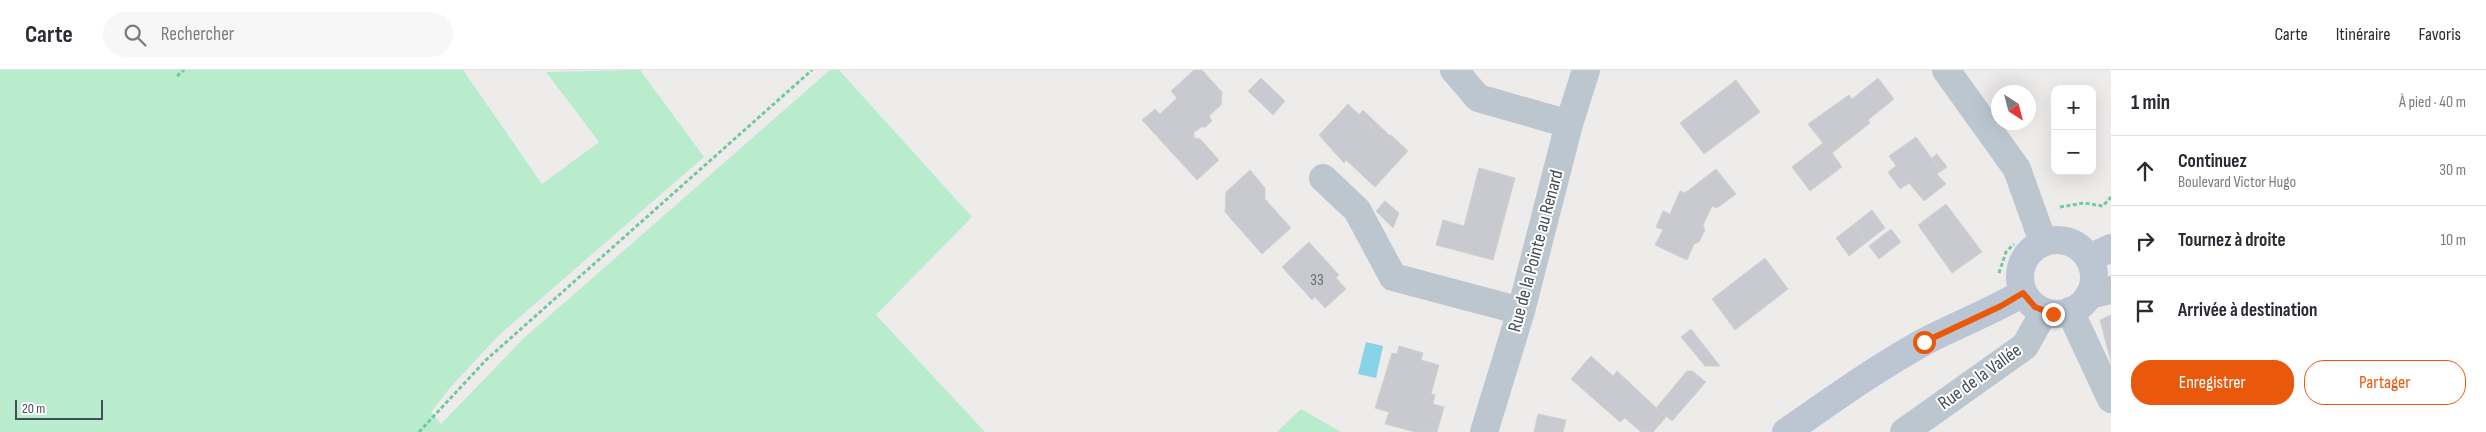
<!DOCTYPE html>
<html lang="fr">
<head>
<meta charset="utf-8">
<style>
  body { margin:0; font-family:"Sofia Sans Condensed",sans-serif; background:#f7f7f7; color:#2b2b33 }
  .controls { position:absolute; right:15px; top:15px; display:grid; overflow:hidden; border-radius:10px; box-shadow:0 5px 20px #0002 }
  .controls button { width:45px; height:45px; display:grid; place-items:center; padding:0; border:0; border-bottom:1px solid #e1e1e2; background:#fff; color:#2b2b33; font:25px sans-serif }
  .compass { position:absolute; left:1991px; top:15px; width:45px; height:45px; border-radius:50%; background:#fff; box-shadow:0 5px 20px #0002; rotate:144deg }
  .scale { position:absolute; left:15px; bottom:12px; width:88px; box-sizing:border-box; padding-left:5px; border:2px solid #444e58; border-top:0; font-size:14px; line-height:18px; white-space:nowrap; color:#444e58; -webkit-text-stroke:4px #fff; paint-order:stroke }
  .stop { position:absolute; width:15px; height:15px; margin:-11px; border:4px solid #ea580c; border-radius:50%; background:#fff }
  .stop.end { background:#ea580c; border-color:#fff; box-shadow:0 1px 5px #0008 }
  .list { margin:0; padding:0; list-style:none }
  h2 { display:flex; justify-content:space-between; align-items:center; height:65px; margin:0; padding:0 20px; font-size:21px }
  h2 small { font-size:16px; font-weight:400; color:#7c7c81 }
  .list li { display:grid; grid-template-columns:32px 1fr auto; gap:15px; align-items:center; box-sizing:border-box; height:70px; padding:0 20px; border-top:1px solid #e1e1e2 }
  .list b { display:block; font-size:19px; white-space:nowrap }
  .list p { margin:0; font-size:16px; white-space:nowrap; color:#7c7c81 }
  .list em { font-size:16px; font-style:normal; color:#7c7c81 }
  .actions { display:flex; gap:10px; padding:15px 20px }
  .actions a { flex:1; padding:11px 0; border:1px solid #ea580c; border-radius:20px; text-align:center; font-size:18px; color:#ea580c }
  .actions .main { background:#ea580c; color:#fff }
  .icon { flex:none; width:28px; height:28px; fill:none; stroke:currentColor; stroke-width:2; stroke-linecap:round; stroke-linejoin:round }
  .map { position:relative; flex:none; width:2111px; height:362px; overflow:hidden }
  header { display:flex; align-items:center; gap:30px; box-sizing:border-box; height:70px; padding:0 25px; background:#fff; border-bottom:1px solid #e1e1e2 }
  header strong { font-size:24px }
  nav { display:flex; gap:28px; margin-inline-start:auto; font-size:18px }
  .search { width:350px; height:45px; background:#f7f7f7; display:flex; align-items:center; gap:12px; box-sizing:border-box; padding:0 18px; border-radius:28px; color:#7c7c81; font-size:19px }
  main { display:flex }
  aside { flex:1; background:#fff }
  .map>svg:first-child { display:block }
  .green { fill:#b9eccd }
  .water { fill:#87d3e8 }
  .building { fill:#c8cad0; stroke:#cfd1d7 }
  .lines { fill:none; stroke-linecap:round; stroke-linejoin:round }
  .path { stroke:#73c99f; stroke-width:3; stroke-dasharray:4 2.5; stroke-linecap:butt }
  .street { stroke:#bcc6ce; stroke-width:28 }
  .secondary { stroke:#bcc6d2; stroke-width:28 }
  .route { stroke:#ea580c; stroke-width:6 }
  .labels { text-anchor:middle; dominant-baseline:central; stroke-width:4; stroke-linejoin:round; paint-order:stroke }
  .number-label { font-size:16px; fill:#656d76 }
  .street-label { font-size:19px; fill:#444e58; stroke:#fff }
</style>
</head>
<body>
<header>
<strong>Carte</strong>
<div class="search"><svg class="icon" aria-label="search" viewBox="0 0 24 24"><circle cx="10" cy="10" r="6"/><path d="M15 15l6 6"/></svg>Rechercher</div>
<nav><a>Carte</a><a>Itinéraire</a><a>Favoris</a></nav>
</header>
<main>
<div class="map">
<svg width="2111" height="362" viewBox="0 0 2111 362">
  <rect width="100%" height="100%" fill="#eeebeb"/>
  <g class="green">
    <polygon points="0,0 463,0 542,114 599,72 546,2 640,0 704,87 499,265 449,319 431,342 441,354 524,268 830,0 839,0 972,147 876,245 985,362 0,362"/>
    <polygon points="1301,339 1341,362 1277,362"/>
  </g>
  <polygon class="water" points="1366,272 1383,276 1376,308 1358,304"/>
  <g class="building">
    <polygon points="1194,0 1202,0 1222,22 1221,35 1209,46 1212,51 1204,58 1203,56 1194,62 1194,68 1200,69 1219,90 1197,110 1142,50 1155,39 1160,44 1177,28 1171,21"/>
    <polygon points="1261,8 1285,31 1273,45 1248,21"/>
    <polygon points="1878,8 1894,29 1868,50 1870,53 1832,83 1842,97 1810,121 1792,97 1823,73 1808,54 1849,25 1852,29"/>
    <polygon points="1736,10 1760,42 1704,84 1680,53"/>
    <polygon points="1348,34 1386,70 1391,65 1408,81 1375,117 1346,90 1344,93 1319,65"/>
    <polygon points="1363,40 1390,66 1386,70 1359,45"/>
    <polygon points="1916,67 1941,101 1937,104 1946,114 1924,131 1909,113 1900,119 1888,102 1896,96 1889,86"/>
    <polygon points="1937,84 1947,97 1941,101 1932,88"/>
    <polygon points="1479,98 1515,108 1493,190 1436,175 1443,150 1464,156"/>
    <polygon points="1716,99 1736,124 1717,138 1712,136 1703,155 1705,160 1699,172 1694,174 1687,190 1655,175 1663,160 1656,157 1663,141 1670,144 1680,121 1685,123"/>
    <polygon points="1250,100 1265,118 1265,129 1291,158 1262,184 1225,142 1226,122"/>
    <polygon points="1385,131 1399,143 1393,158 1376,141"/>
    <polygon points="1946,134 1982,182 1952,203 1918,155"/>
    <polygon points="1872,140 1885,158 1867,172 1854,154"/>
    <polygon points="1854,154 1867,172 1849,186 1836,168"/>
    <polygon points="1891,159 1901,172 1879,189 1869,176"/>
    <polygon points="1309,172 1339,205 1336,208 1346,219 1325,238 1315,227 1312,230 1282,197"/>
    <polygon points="1765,188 1788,219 1735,260 1712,229"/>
    <polygon points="2111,245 2111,292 2100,250"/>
    <polygon points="1691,259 1720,296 1705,296 1681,267"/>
    <polygon points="1399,276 1423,283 1421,290 1439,295 1431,324 1435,325 1433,334 1444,337 1437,362 1415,362 1385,354 1389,342 1375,338 1392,283 1397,284"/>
    <polygon points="1591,286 1613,306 1617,301 1666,347 1653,362 1641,362 1625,348 1620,352 1571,309"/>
    <polygon points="1687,301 1692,301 1706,312 1672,351 1656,338"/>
    <polygon points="1538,344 1566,350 1563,362 1534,362"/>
  </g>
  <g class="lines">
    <g class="path">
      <polyline points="177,6 184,0"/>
      <polyline points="2060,137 2084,133 2103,136 2111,127"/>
      <polyline points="1999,203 2006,182 2014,174"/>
      <polyline points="419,362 486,290 812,0"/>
    </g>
    <g class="street">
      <polyline points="1454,0 1478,28 1569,54"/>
      <polyline points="1946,0 2017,99 2043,172"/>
      <polyline points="1323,108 1357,140 1393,207 1521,241"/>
      <polyline points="2089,225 2111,220"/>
      <polyline points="2070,241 2111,329"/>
      <polyline points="1484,362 1521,241 1569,54 1586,0"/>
      <polyline points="1904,362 2025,276 2044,242"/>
    </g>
    <g class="secondary">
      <circle cx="2057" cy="207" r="37"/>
      <polyline points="2089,188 2111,178"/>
      <path d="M1786,362C1831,331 1875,299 1924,272C1956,255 1991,242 2023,223"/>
    </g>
  </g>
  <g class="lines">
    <polyline class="route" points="1924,272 2001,236 2023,223 2035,237 2053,244"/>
  </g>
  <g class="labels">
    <g class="number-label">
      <text x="1317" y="210">33</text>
    </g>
    <g class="street-label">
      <text transform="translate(1536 181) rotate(-75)">Rue de la Pointe au Renard</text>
      <text transform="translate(1980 307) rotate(-36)">Rue de la Vallée</text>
    </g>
  </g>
</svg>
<div class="controls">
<button>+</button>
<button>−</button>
</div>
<svg class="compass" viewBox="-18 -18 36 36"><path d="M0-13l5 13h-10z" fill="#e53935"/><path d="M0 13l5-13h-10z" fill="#7c7c81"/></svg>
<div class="scale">20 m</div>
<div class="stop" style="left:1924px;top:272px"></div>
<div class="stop end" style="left:2053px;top:244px"></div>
</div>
<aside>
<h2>1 min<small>À pied · 40 m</small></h2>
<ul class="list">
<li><svg class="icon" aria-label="ahead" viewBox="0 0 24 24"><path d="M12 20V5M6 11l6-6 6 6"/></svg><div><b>Continuez</b><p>Boulevard Victor Hugo</p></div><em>30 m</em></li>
<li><svg class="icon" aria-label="right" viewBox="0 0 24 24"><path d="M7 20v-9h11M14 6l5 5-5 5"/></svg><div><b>Tournez à droite</b></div><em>10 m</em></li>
<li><svg class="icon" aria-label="arrive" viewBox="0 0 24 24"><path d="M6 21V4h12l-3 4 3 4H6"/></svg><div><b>Arrivée à destination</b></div></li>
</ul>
<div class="actions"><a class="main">Enregistrer</a><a>Partager</a></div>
</aside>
</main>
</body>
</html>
